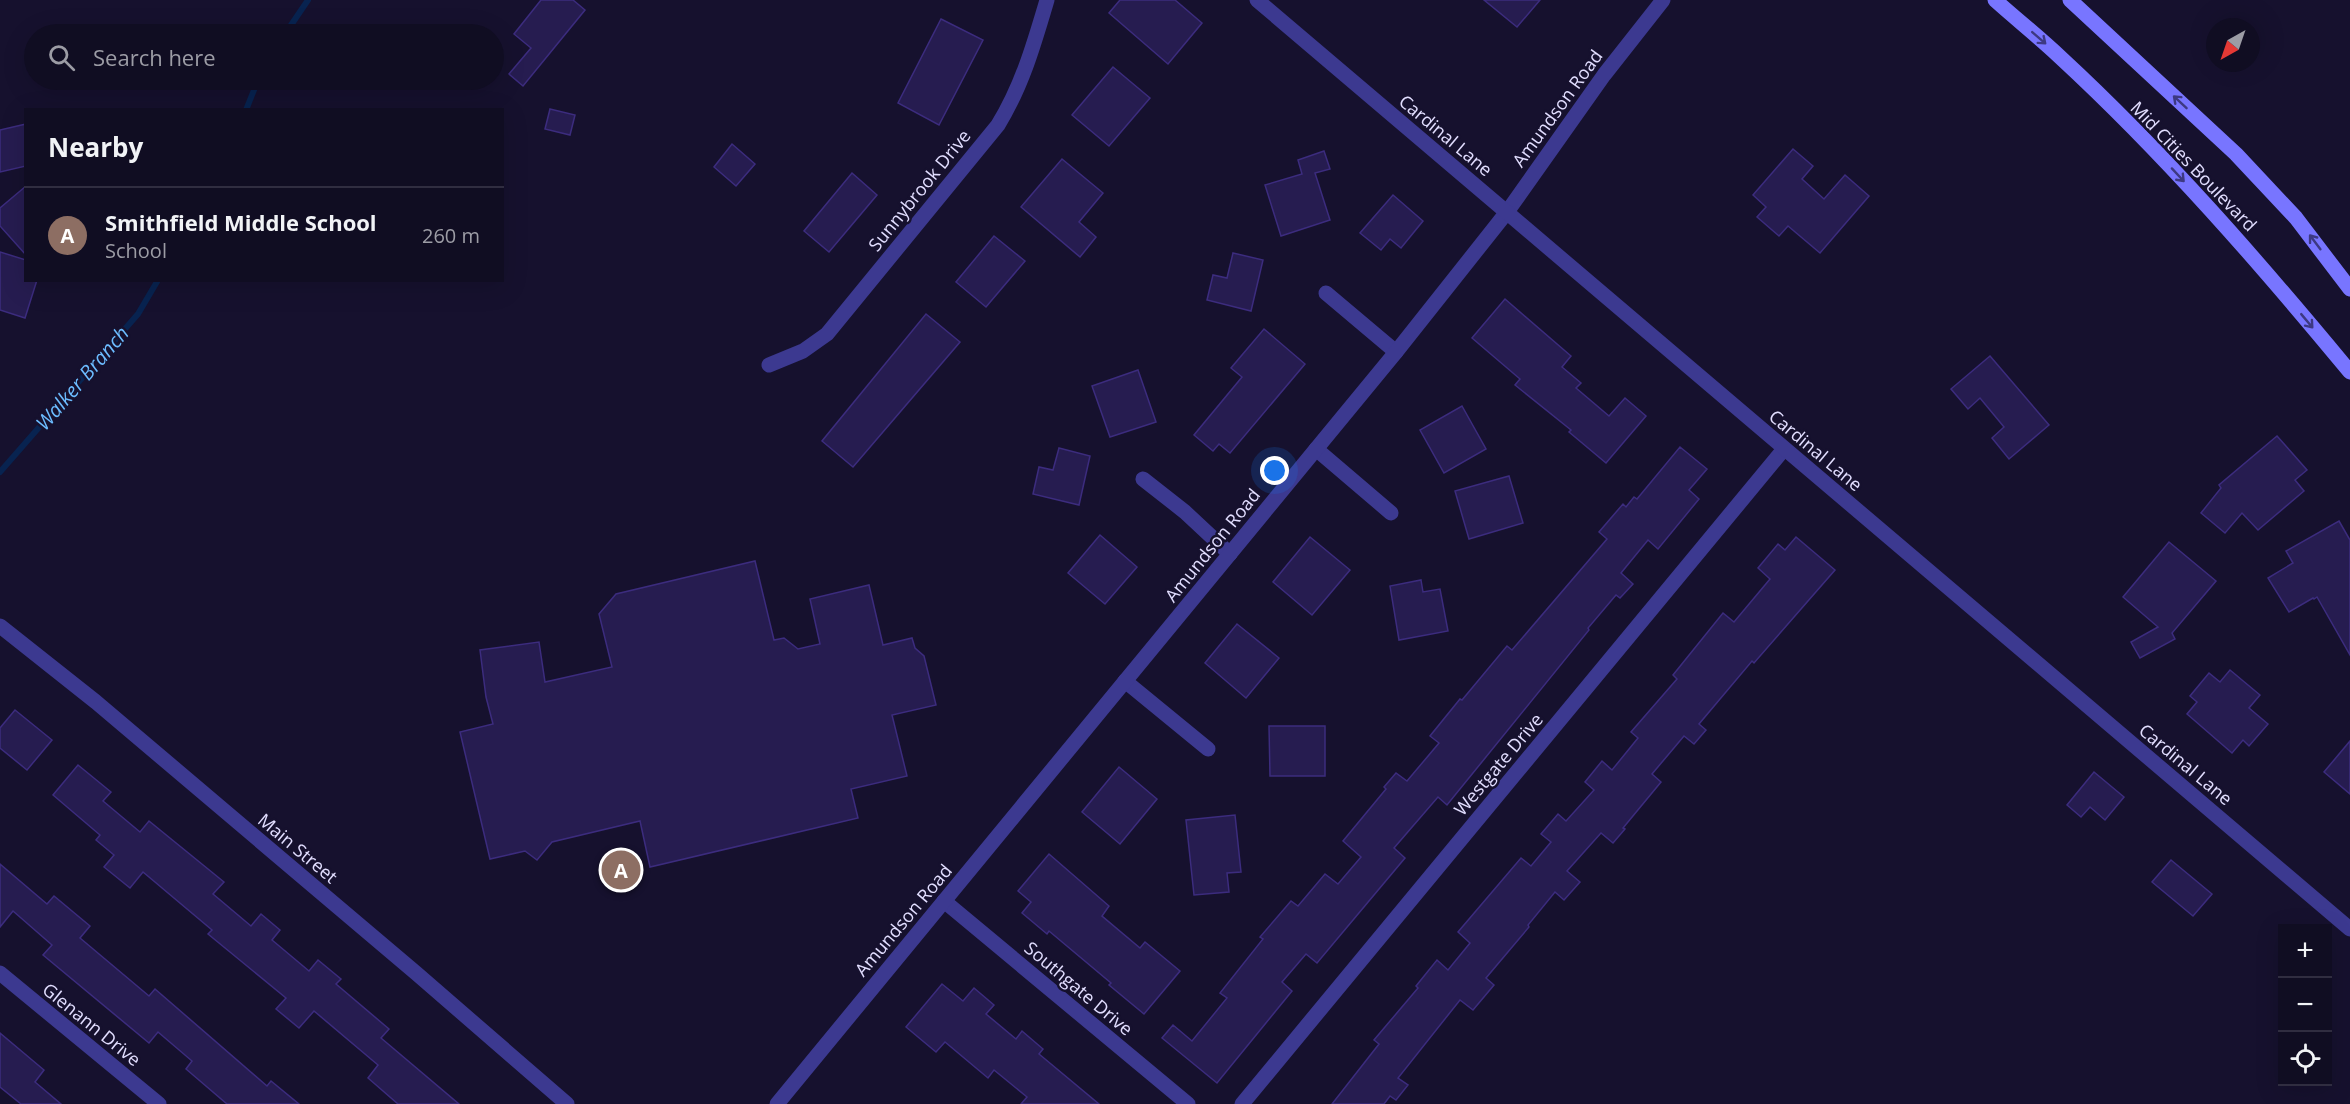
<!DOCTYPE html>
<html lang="en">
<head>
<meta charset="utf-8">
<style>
  body { margin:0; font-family:"Open Sans",sans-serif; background:#19162a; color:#f1f3f6 }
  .controls { position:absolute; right:18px; bottom:18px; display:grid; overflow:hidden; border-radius:0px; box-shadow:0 6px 24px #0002 }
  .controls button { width:54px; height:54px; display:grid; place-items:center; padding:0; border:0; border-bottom:2px solid #302d40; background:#100d22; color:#f1f3f6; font:30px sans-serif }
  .compass { position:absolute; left:2206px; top:18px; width:54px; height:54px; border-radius:50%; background:#100d22; box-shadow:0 6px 24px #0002; rotate:220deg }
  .you { position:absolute; left:1275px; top:471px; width:21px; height:21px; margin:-15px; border:4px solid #fff; border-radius:50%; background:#1a73e8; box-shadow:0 0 0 9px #1a73e833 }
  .badge { display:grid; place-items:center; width:39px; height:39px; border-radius:50%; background:#ea580c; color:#fff; font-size:20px; font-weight:700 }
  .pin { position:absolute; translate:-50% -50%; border:3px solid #fff; box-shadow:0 2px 6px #0006 }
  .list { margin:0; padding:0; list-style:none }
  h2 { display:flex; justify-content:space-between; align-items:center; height:78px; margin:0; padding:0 24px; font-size:26px }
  h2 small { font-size:20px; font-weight:400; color:#9c9ca5 }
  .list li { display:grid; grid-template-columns:39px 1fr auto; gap:18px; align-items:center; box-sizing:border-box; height:96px; padding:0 24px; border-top:2px solid #302d40 }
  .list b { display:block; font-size:22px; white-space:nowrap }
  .list p { margin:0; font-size:20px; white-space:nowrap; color:#9c9ca5 }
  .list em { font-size:20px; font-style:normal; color:#9c9ca5 }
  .icon { flex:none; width:33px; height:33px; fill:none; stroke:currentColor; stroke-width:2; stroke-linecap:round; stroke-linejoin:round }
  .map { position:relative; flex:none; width:2350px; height:1104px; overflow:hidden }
  .search { position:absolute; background:#100d22; box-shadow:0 6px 24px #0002; left:24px; top:24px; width:480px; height:66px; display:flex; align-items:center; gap:15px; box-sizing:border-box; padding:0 21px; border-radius:33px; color:#9c9ca5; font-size:22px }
  .panel { position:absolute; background:#100d22; box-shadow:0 6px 24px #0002; left:24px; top:108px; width:480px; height:174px; border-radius:0px }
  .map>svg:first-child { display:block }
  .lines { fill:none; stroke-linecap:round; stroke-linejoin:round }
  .stream { stroke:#082350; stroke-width:6 }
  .building { fill:#261c50; stroke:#3c2c7e; stroke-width:1.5 }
  .minor { stroke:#3c3990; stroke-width:15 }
  .tertiary { stroke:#3c3990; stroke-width:15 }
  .secondary { stroke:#7875ff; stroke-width:15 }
  .oneway { stroke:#3d3982 }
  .labels { text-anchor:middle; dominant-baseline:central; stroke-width:5; stroke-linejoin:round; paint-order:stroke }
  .street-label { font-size:18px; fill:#e2deff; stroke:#16112e }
  .water-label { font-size:20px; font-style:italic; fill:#6cbcff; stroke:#16112e }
</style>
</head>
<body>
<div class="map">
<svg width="2350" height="1104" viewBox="0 0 2350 1104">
  <rect width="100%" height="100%" fill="#16112e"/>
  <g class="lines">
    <g class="stream">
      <polyline points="285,34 308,0"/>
      <polyline points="246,110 258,80"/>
      <polyline points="0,472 138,314 158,280"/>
    </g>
  </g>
  <g class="building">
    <polygon points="541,0 573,0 585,10 523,86 509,74 531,48 514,34"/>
    <polygon points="1120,0 1175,0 1202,23 1168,64 1109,13"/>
    <polygon points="1484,0 1540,0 1517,27"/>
    <polygon points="941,19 983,40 939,125 898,103"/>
    <polygon points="1113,67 1150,98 1109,146 1072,115"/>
    <polygon points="550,109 575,115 570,135 545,129"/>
    <polygon points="26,124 26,166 0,172 0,130"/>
    <polygon points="732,144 755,164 736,186 714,167"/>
    <polygon points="1793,149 1813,166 1802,179 1824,199 1845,175 1869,196 1820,253 1788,226 1779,236 1757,217 1766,207 1753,195"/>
    <polygon points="1324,151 1330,169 1315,173 1330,220 1281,236 1265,185 1302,174 1298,160"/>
    <polygon points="1062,159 1103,193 1079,222 1096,237 1080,257 1021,207"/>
    <polygon points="852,173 877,195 829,252 804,231"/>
    <polygon points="26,186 26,255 0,226 0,208"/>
    <polygon points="1393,195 1423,221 1401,248 1390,239 1381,250 1360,233"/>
    <polygon points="994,236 1025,261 986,307 956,282"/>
    <polygon points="0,252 26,260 26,280 37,280 25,318 0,310"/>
    <polygon points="1233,253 1263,260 1251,311 1207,300 1213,275 1227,278"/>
    <polygon points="1505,299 1571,356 1562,367 1581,383 1576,388 1609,416 1625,398 1646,416 1606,463 1569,432 1571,430 1515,385 1520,379 1472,338"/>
    <polygon points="926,314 960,342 853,467 822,441"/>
    <polygon points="1264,329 1305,364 1230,453 1219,444 1213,451 1194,435 1242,377 1231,368"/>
    <polygon points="1990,356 2049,425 2009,459 1992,438 2004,427 1980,398 1968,409 1951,389"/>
    <polygon points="1138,370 1156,422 1110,437 1092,386"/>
    <polygon points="1462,406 1486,449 1444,473 1420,430"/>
    <polygon points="2277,436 2307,470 2295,480 2304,491 2258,530 2242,513 2225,533 2201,513 2221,488 2219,485"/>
    <polygon points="1680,447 1707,469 1689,490 1699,499 1658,549 1648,540 1621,573 1633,584 1620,598 1616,595 1588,628 1589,630 1447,805 1438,797 1394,848 1405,858 1317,963 1306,954 1282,982 1292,991 1217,1083 1162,1038 1173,1025 1192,1041 1227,998 1220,993 1263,939 1260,937 1291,901 1298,906 1325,874 1338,884 1361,857 1343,841 1386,789 1384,787 1396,773 1407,781 1439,743 1430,736 1460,699 1462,700 1507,646 1512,650 1607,539 1599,532 1623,504 1626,507 1634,497 1637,499"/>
    <polygon points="1059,448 1090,456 1079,505 1033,494 1039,467 1053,470"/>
    <polygon points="1509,476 1523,523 1469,539 1455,491"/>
    <polygon points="2339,521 2350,540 2350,655 2317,597 2314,599 2313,598 2289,612 2268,578 2293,563 2286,551"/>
    <polygon points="1100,535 1137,567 1105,604 1068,573"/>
    <polygon points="1310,537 1350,570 1312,615 1273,582"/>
    <polygon points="1796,537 1835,570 1754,663 1752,661 1699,724 1706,730 1694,744 1684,736 1652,774 1661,782 1623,828 1625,829 1613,843 1601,833 1567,871 1580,882 1564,900 1555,892 1528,925 1529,927 1486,978 1494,985 1473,1010 1460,1000 1398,1078 1408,1085 1396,1100 1390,1096 1384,1104 1332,1104 1379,1044 1374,1040 1418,988 1416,986 1437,960 1448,970 1470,943 1458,932 1521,858 1531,866 1551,842 1541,834 1558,814 1566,821 1594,790 1585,782 1602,761 1612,770 1638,738 1631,732 1677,679 1673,675 1723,613 1734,622 1770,579 1758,568 1778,544 1785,550"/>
    <polygon points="2169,542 2216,581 2172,633 2175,639 2140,658 2131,642 2158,627 2123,597"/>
    <polygon points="755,561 774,640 784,638 798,649 820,644 810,599 869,585 883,645 912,638 915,648 924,656 936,705 892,715 907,776 851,789 858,818 650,867 640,821 552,842 537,860 525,851 490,859 460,732 493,724 486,697 480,650 539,642 545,682 612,667 599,614 616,594"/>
    <polygon points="1421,580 1423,592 1440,589 1448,631 1399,640 1390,586"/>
    <polygon points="1237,624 1279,658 1246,698 1205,663"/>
    <polygon points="2230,670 2260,695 2249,708 2268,724 2249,746 2243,740 2232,753 2187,714 2197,702 2190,696 2209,673 2220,682"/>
    <polygon points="15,710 52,740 27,770 0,748 0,728"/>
    <polygon points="1269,726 1325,726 1325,776 1270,776"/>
    <polygon points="2350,741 2350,794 2324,772"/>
    <polygon points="78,765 111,792 103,801 140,832 149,821 224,882 213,894 251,926 261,914 280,930 272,940 309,971 318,960 341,979 336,984 389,1029 381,1038 459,1104 398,1104 368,1078 378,1065 314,1011 299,1028 276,1009 286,998 208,934 212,930 143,872 130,888 104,867 114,855 96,840 100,835 53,795"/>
    <polygon points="1119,767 1157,799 1120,844 1082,812"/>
    <polygon points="2094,772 2124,797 2105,820 2090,807 2081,817 2067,805"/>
    <polygon points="1235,815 1241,872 1227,873 1229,892 1194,895 1186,820"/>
    <polygon points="1049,854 1109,906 1102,916 1140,948 1145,942 1180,971 1144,1014 1109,985 1111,983 1049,931 1047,934 1022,913 1031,902 1018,891"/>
    <polygon points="2171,860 2212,894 2193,916 2152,882"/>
    <polygon points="0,864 47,904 54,896 90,926 80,938 149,996 155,989 267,1086 271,1081 299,1104 227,1104 186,1069 192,1061 158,1032 149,1043 43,955 52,945 13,911 0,927"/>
    <polygon points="942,984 963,1001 974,988 994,1005 986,1014 1016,1039 1022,1031 1043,1049 1039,1054 1099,1104 1021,1104 1027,1097 994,1070 988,1078 945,1042 936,1052 906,1027"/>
    <polygon points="0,1033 44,1070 35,1082 61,1104 21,1104 0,1087"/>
  </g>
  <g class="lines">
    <g class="minor">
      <polyline points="1326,293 1396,352"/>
      <path d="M769,365L803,351L827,334L998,125C1022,86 1034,44 1047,0"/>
      <polyline points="1316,449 1391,513"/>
      <polyline points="1143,479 1185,512 1230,554"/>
      <polyline points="1125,681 1208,749"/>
      <polyline points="944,901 1188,1104"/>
      <polyline points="0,973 159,1104"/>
      <polyline points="777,1104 1396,352 1507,212 1604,75 1663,0"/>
      <polyline points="1242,1104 1784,449"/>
    </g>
    <g class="tertiary">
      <polyline points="1257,0 2350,929"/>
      <polyline points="0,626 96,702 416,973 567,1104"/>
    </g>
    <g class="secondary">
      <path d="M1995,0C2016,19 2039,37 2060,57C2165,154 2259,262 2350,372"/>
      <polyline points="2070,0 2236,154 2296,218 2350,289"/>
    </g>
  </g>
  <defs><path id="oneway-shaft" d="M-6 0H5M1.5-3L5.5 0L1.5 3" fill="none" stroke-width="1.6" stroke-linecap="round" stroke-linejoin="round" transform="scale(1.5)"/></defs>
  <g class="oneway">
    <use href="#oneway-shaft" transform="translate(2039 38) rotate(41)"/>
    <use href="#oneway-shaft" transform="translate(2180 102) rotate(-137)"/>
    <use href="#oneway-shaft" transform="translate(2178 175) rotate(47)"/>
    <use href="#oneway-shaft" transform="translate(2315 242) rotate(-127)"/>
    <use href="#oneway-shaft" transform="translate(2307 321) rotate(50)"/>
  </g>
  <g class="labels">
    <g class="street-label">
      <text transform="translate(1557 108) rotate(-54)">Amundson Road</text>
      <text transform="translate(1446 135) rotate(40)">Cardinal Lane</text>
      <text transform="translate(2194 166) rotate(46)">Mid Cities Boulevard</text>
      <text transform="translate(919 190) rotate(-51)">Sunnybrook Drive</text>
      <text transform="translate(1816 450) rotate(40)">Cardinal Lane</text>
      <text transform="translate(1212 545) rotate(-51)">Amundson Road</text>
      <text transform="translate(1498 764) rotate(-50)">Westgate Drive</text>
      <text transform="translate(2186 764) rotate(40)">Cardinal Lane</text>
      <text transform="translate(298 848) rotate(40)">Main Street</text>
      <text transform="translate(903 920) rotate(-50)">Amundson Road</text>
      <text transform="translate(1079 988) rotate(40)">Southgate Drive</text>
      <text transform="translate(92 1024) rotate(39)">Glenann Drive</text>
    </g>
    <g class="water-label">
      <text transform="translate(82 378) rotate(-49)">Walker Branch</text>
    </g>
  </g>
</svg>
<div class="controls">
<button>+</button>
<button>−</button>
<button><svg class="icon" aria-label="locate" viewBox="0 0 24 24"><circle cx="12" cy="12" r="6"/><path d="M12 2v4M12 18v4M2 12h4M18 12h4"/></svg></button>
</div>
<svg class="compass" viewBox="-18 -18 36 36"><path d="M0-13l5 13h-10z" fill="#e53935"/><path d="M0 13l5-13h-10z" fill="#9c9ca5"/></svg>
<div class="you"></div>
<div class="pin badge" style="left:621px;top:870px;background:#8d6e63">A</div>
<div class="search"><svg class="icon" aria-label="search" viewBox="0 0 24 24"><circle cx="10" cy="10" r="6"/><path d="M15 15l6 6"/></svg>Search here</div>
<section class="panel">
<h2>Nearby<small></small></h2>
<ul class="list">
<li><span class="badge" style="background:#8d6e63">A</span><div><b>Smithfield Middle School</b><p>School</p></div><em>260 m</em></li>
</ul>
</section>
</div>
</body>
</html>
